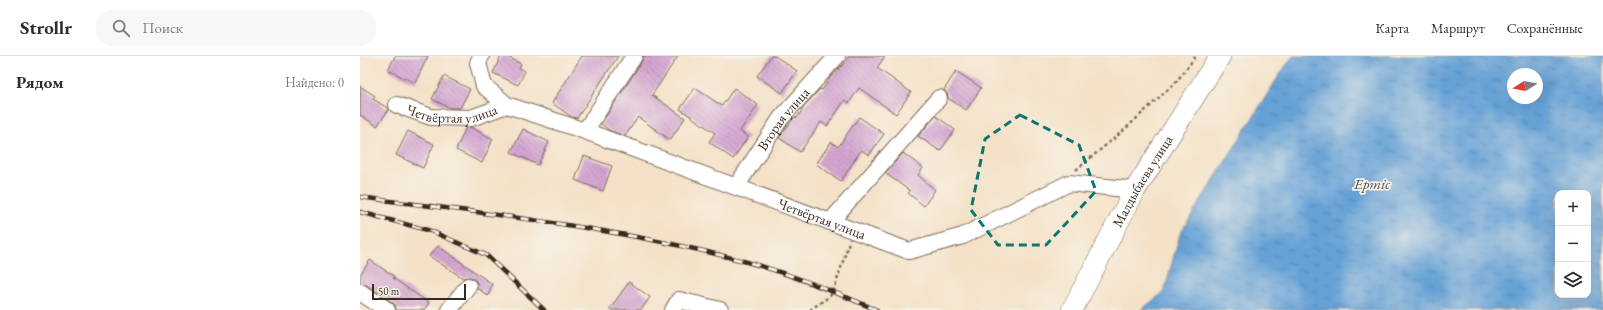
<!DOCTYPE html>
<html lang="ru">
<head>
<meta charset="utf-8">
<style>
  body { margin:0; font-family:"EB Garamond",serif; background:#f7f7f7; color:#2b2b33 }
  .controls { position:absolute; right:12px; bottom:12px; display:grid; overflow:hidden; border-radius:8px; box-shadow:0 4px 16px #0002 }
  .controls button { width:36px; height:36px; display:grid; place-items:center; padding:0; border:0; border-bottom:1px solid #e1e1e2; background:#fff; color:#2b2b33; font:20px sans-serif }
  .compass { position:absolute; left:1147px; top:12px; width:36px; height:36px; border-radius:50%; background:#fff; box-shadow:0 4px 16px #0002; rotate:259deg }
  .scale { position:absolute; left:12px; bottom:10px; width:94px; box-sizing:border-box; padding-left:4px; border:2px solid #3b2a1e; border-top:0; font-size:11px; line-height:14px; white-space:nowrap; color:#3b2a1e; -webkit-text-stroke:3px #f7f3e8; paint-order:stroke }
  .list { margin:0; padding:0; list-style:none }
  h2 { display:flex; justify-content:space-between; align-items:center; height:52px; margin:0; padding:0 16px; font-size:17px }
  h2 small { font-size:13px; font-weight:400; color:#7c7c81 }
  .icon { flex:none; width:22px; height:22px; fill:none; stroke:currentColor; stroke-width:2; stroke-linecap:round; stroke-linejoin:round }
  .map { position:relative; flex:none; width:1243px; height:254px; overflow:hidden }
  header { display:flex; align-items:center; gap:24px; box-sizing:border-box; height:56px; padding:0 20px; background:#fff; border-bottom:1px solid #e1e1e2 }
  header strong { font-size:19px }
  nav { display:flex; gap:22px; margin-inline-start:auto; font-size:14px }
  .search { width:280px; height:36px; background:#f7f7f7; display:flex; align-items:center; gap:10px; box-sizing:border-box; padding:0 14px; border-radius:16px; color:#7c7c81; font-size:15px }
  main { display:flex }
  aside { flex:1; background:#fff }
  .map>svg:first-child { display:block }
  .water { fill:url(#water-ripples); stroke:#50667a; fill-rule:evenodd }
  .building { fill:url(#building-back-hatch) }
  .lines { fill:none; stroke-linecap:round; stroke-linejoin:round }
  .minor-casing { stroke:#7c6a59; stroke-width:18 }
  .major-casing { stroke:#7c6a59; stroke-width:22 }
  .path { stroke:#7c6a59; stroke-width:2.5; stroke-dasharray:3 3; stroke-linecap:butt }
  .minor { stroke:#fff; stroke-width:16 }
  .major { stroke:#fff; stroke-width:21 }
  .rail-casing { stroke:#3b2a1e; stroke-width:4.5 }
  .rail { stroke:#f7f3e8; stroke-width:3; stroke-dasharray:9; stroke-linecap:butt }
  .marked { fill:none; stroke:#0f766e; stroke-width:3; stroke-dasharray:8 5; stroke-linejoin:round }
  .labels { text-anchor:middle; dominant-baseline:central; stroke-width:3.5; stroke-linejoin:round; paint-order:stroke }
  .street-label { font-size:14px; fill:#3b2a1e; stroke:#f7f3e8 }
  .water-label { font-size:15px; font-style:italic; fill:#4a545e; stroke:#f7f3e8 }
</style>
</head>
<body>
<header>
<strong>Strollr</strong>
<div class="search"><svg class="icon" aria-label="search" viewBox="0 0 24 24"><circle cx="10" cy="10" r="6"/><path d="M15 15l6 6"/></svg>Поиск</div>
<nav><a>Карта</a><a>Маршрут</a><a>Сохранённые</a></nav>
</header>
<main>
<aside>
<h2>Рядом<small>Найдено: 0</small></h2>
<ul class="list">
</ul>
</aside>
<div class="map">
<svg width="1243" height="254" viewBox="0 0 1243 254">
  <defs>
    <pattern id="water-ripples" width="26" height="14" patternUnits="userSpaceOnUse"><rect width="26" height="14" fill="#66a1d6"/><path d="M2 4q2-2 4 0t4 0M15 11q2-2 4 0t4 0" fill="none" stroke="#5583ad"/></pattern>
    <pattern id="building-back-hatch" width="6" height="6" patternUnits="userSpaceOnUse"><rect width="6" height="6" fill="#d4a6d2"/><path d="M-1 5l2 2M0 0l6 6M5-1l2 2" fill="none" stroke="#ad87aa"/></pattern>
  </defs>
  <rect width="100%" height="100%" fill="#f7f3e8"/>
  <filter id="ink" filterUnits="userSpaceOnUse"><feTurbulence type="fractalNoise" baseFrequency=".025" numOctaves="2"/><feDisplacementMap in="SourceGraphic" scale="8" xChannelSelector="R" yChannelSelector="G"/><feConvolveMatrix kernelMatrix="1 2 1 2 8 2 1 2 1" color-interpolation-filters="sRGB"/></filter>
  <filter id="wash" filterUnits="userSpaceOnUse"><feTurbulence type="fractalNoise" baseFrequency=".012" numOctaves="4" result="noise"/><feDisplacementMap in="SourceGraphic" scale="16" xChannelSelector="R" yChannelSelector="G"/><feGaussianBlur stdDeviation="0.9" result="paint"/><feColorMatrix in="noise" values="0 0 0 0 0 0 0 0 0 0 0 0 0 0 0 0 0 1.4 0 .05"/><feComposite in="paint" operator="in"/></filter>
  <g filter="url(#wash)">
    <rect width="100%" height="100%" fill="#f4e1c7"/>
    <path class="water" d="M933,0H1243V254H781L804,236L820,178L920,18ZM1153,18H1177V42H1153ZM1198,137H1228V239H1198Z"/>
    <g id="blocks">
      <g class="building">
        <polygon points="35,0 68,0 55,27 28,14"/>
        <polygon points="141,0 146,0 161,8 159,12 165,15 158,29 133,17"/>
        <polygon points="222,0 258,0 217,62 212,61 192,47"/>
        <polygon points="283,0 318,0 292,39 325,62 310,84 278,61 265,80 249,74 241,68 282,5"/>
        <polygon points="411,0 415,0 437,15 422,37 397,20"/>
        <polygon points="489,0 525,0 517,12 551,36 536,58 499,32 489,47 485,44 467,70 461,66 440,96 419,82 429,68 435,61 437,62 446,48 460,33 462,34 470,22 481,10 482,10"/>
        <polygon points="596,15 621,32 606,54 588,42 588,39 584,34"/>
        <polygon points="84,20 110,33 100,52 90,52 72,43"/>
        <polygon points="0,30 15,40 13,43 29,53 17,70 0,59"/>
        <polygon points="335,32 362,50 374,32 398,49 380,75 388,81 373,103 349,86 355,77 320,53"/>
        <polygon points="576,60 595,74 580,95 558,80"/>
        <polygon points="499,61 524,78 509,99 501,94 481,125 456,108 471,86 478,91"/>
        <polygon points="106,71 110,71 133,83 122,107 96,94"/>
        <polygon points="163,73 189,86 178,109 151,96"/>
        <polygon points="48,75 74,88 63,112 36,99"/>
        <polygon points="543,97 563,112 558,119 575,134 564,150 548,137 550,135 525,117"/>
        <polygon points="224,100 252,110 243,135 215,124"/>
        <polygon points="78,190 132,228 128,240 117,232 117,227 114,222 109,221 103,222 69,200"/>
        <polygon points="10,204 35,221 33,222 69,247 64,254 36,254 35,249 32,246 5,228 0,227 0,219"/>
        <polygon points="269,226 290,241 281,254 249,254"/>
      </g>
    </g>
  </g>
  <g filter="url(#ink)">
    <use href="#blocks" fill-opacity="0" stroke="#7c6a59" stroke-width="1"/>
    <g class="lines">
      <defs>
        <g id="minor">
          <path id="s1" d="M121,0L118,7L124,30L147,49L225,75L549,195L603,180L709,127L775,134"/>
          <path id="s2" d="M37,49L71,61L111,62L147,49"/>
          <polyline points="225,75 274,0"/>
          <path id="s3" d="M376,131L421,62L477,0"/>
          <polyline points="470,166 579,42"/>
          <polyline points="0,236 27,254"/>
          <polyline points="89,254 108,230"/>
          <polyline points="313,254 319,244 360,254"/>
        </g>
        <g id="major">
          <path id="s4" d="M712,254L775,134L860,0"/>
        </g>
      </defs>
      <use href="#minor" class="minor-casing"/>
      <use href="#major" class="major-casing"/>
      <g class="path">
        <polyline points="716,114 764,74 816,26 836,0"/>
        <polyline points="450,254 470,240 474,234 489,186"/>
      </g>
      <use href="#minor" class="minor"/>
      <use href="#major" class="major"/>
      <defs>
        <g id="rail">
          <path d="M0,141C128,158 262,172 387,206C431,218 475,236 517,254"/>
          <polyline points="0,156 71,175 126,199 184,254"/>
        </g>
      </defs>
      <use href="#rail" class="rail-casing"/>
      <use href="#rail" class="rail"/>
    </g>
  </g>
  <path class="marked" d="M660,59L719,89L736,135L686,189H638L611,154L625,83Z"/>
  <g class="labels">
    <g class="street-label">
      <text stroke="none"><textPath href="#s2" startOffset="57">Четвёртая улица</textPath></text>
      <text stroke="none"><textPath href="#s3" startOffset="83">Вторая улица</textPath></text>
      <text stroke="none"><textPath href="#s4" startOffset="147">Малдыбаева улица</textPath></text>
      <text stroke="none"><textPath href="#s1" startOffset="396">Четвёртая улица</textPath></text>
    </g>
    <g class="water-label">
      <text x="1012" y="127">Ертіс</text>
    </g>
  </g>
</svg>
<div class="controls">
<button>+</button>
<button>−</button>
<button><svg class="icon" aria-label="layers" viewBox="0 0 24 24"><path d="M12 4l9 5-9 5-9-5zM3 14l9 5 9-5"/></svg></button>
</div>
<svg class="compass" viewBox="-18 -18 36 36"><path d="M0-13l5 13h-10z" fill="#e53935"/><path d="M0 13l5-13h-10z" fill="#7c7c81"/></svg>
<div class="scale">50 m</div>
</div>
</main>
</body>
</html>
